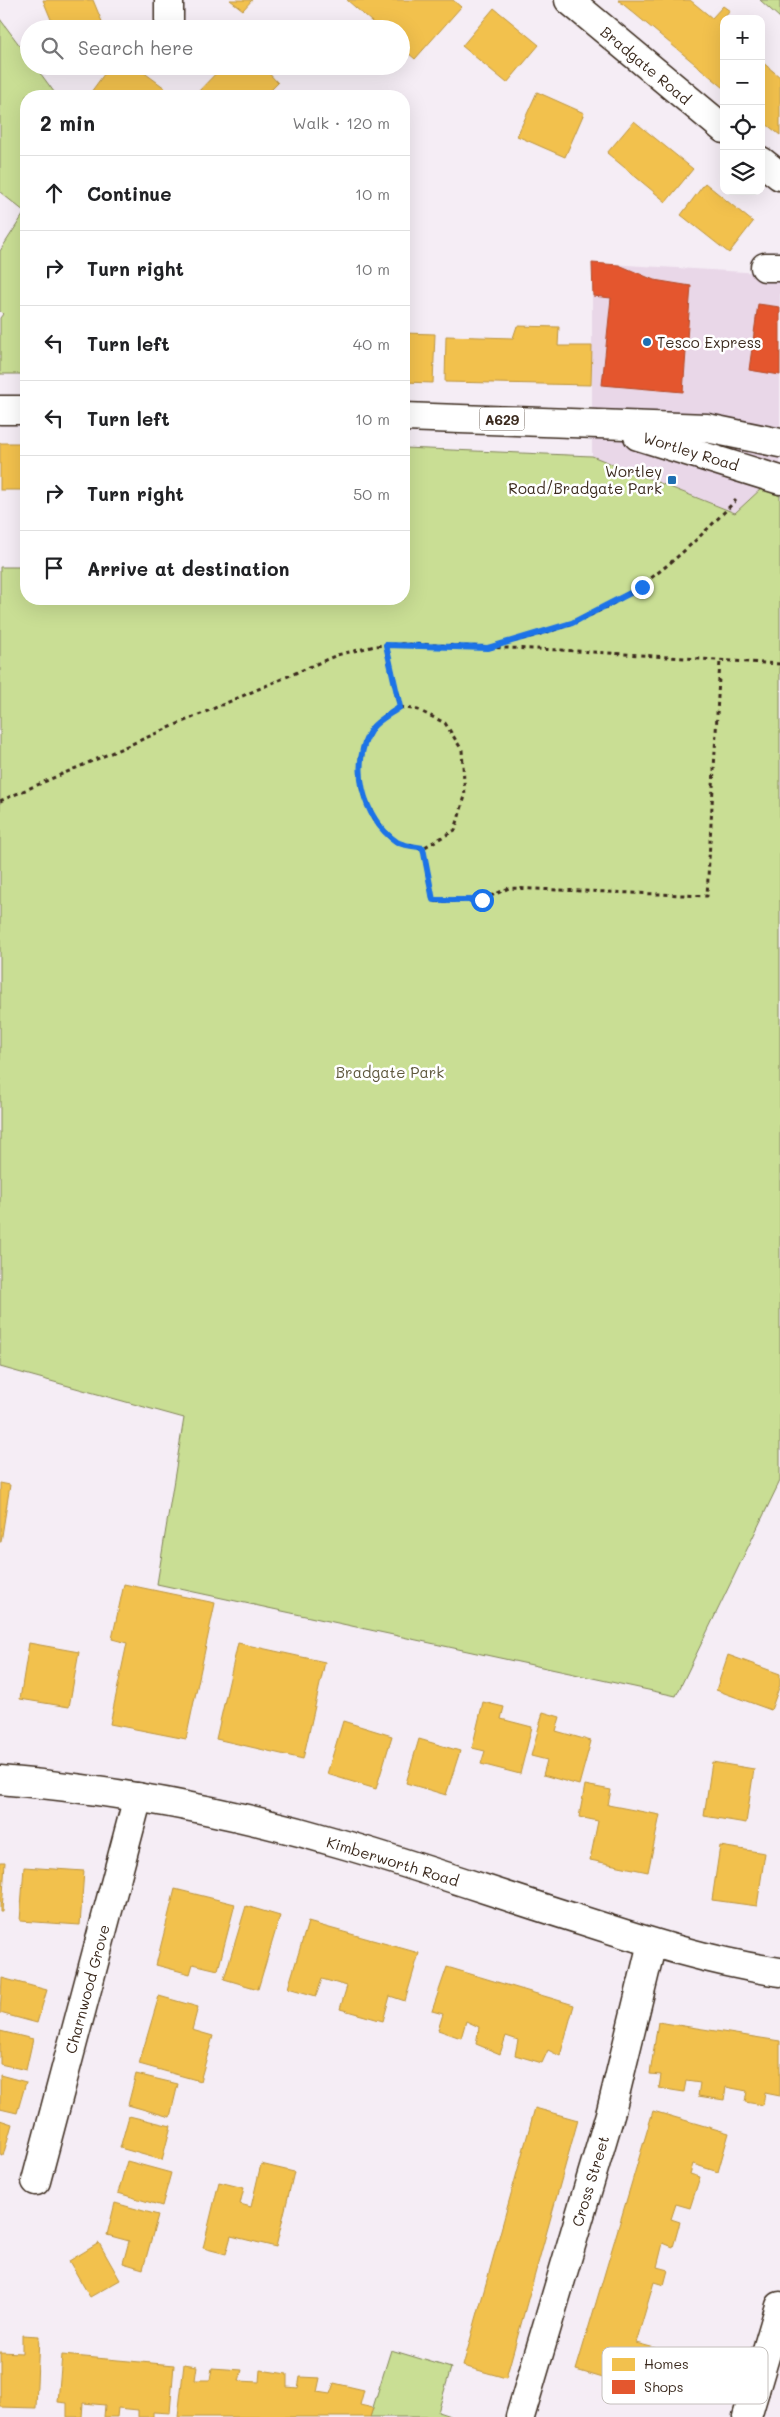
<!DOCTYPE html>
<html lang="en">
<head>
<meta charset="utf-8">
<style>
  body { margin:0; font-family:Mali,sans-serif; background:#f6f6f6; color:#202124 }
  .controls { position:absolute; right:15px; top:15px; display:grid; overflow:hidden; border-radius:10px; box-shadow:0 5px 20px #0002 }
  .controls button { width:45px; height:45px; display:grid; place-items:center; padding:0; border:0; border-bottom:1px solid #e0e0e0; background:#fff; color:#202124; font:25px sans-serif }
  .stop { position:absolute; width:15px; height:15px; margin:-11px; border:4px solid #1a73e8; border-radius:50%; background:#fff }
  .stop.end { background:#1a73e8; border-color:#fff; box-shadow:0 1px 5px #0008 }
  .list { margin:0; padding:0; list-style:none }
  h2 { display:flex; justify-content:space-between; align-items:center; height:65px; margin:0; padding:0 20px; font-size:21px }
  h2 small { font-size:16px; font-weight:400; color:#757577 }
  .list li { display:grid; grid-template-columns:32px 1fr auto; gap:15px; align-items:center; box-sizing:border-box; height:75px; padding:0 20px; border-top:1px solid #e0e0e0 }
  .list b { display:block; font-size:19px; white-space:nowrap }
  .list em { font-size:16px; font-style:normal; color:#757577 }
  .icon { flex:none; width:28px; height:28px; fill:none; stroke:currentColor; stroke-width:2; stroke-linecap:round; stroke-linejoin:round }
  .map { position:relative; flex:none; width:780px; height:2417px; overflow:hidden }
  .search { position:absolute; background:#fff; box-shadow:0 5px 20px #0002; left:20px; top:20px; width:390px; height:55px; display:flex; align-items:center; gap:12px; box-sizing:border-box; padding:0 18px; border-radius:28px; color:#757577; font-size:19px }
  .panel { position:absolute; background:#fff; box-shadow:0 5px 20px #0002; left:20px; top:90px; width:390px; height:515px; border-radius:20px }
  .map>svg:first-child { display:block }
  .built { fill:#e9d7e8 }
  .green { fill:#c9de94; stroke:#828459 }
  .homes { fill:#f2c14e; stroke:#bb9440 }
  .shops { fill:#e4572e; stroke:#b14a29 }
  .lines { fill:none; stroke-linecap:round; stroke-linejoin:round }
  .minor-casing { stroke:#3b2a1e; stroke-width:31 }
  .major-casing { stroke:#3b2a1e; stroke-width:31 }
  .path { stroke:#3b2a1e; stroke-width:3; stroke-dasharray:4 4; stroke-linecap:butt }
  .minor { stroke:#fff; stroke-width:28 }
  .major { stroke:#fff; stroke-width:28 }
  .route { stroke:#1a73e8; stroke-width:6 }
  .poi-dot { fill:#1f6fb2; stroke:#fff; stroke-width:2 }
  .labels { text-anchor:middle; dominant-baseline:central; stroke-width:5; stroke-linejoin:round; paint-order:stroke }
  .shield { fill:#fff; stroke:#766a62; stroke-width:1 }
  .shield-label { font-size:14px; font-weight:bold; fill:#3b2a1e }
  .street-label { font-size:15px; fill:#3b2a1e; stroke:#fff }
  .poi-label { font-size:15px; fill:#3b2a1e; stroke:#fff; text-anchor:start }
  .park-label { font-size:15px; fill:#5e573c; stroke:#fff }
  .key { fill:#fff; stroke:#c4bfbc; stroke-width:1 }
  .key-label { font-size:14px; fill:#3b2a1e }
</style>
</head>
<body>
<div class="map">
<svg width="780" height="2417" viewBox="0 0 780 2417">
  <rect width="100%" height="100%" fill="#f5edf5"/>
  <filter id="ink" filterUnits="userSpaceOnUse"><feTurbulence type="fractalNoise" baseFrequency=".02" numOctaves="2"/><feDisplacementMap in="SourceGraphic" scale="10" xChannelSelector="R" yChannelSelector="G"/><feConvolveMatrix kernelMatrix="1 2 1 2 8 2 1 2 1" color-interpolation-filters="sRGB"/></filter>
  <g filter="url(#ink)">
    <polygon class="built" points="592,263 780,274 780,496 762,488 736,513 592,456"/>
    <g class="green">
      <polygon points="760,0 780,0 780,18"/>
      <polygon points="0,19 29,58 29,66 35,66 57,96 26,96 26,374 0,374 0,318 3,314 0,311 0,251 25,212 0,192"/>
      <polygon points="404,448 592,456 735,513 762,488 780,496 780,1481 676,1696 157,1584 184,1418 0,1367 0,567 26,567 26,599 404,599"/>
      <polygon points="391,2350 451,2368 438,2412 453,2417 370,2417"/>
    </g>
    <g class="homes">
      <polygon points="43,0 93,0 105,29 55,29"/>
      <polygon points="230,0 252,0 243,10"/>
      <polygon points="347,0 453,0 461,7 415,59 401,47 401,29 380,29"/>
      <polygon points="618,0 690,0 712,18 723,6 730,11 718,25 724,29 724,88"/>
      <polygon points="494,8 539,45 507,83 462,46"/>
      <polygon points="761,61 780,77 780,135 761,120"/>
      <polygon points="110,66 135,66 165,88 159,96 98,96 91,92"/>
      <polygon points="223,66 262,66 278,83 265,96 194,96"/>
      <polygon points="537,92 584,113 565,157 517,136"/>
      <polygon points="634,121 693,169 666,202 607,153"/>
      <polygon points="705,183 753,222 729,253 681,215"/>
      <polygon points="517,326 559,327 558,346 592,346 591,385 445,382 446,336 513,338"/>
      <polygon points="404,333 435,334 433,383 404,382"/>
      <rect x="0" y="443" width="26" height="47"/>
      <polygon points="0,1483 10,1485 1,1542 0,1542"/>
      <polygon points="124,1584 215,1603 186,1739 110,1724 127,1643 112,1639"/>
      <polygon points="29,1643 79,1652 69,1707 20,1699"/>
      <polygon points="238,1643 325,1662 303,1759 216,1739"/>
      <polygon points="728,1655 780,1674 780,1685 771,1710 716,1690"/>
      <polygon points="483,1702 504,1707 501,1719 532,1727 520,1774 481,1764 485,1751 472,1748"/>
      <polygon points="543,1712 560,1717 556,1731 591,1741 579,1785 543,1775 547,1760 531,1756"/>
      <polygon points="343,1721 392,1736 376,1789 327,1774"/>
      <polygon points="419,1739 460,1751 446,1795 406,1783"/>
      <polygon points="712,1762 754,1769 746,1823 704,1816"/>
      <polygon points="585,1785 611,1790 608,1805 660,1815 648,1872 590,1860 598,1821 579,1817"/>
      <polygon points="720,1846 765,1853 757,1906 712,1900"/>
      <polygon points="0,1862 5,1862 2,1912 0,1912"/>
      <polygon points="24,1867 84,1871 80,1925 20,1921"/>
      <polygon points="175,1889 235,1904 218,1970 193,1964 190,1974 156,1965"/>
      <polygon points="246,1906 280,1916 258,1989 224,1979"/>
      <polygon points="308,1922 419,1953 405,2001 390,1996 383,2021 340,2009 347,1986 322,1979 316,1996 288,1988"/>
      <polygon points="447,1967 574,2005 560,2056 548,2050 542,2063 515,2055 518,2040 506,2036 500,2054 476,2044 479,2027 466,2021 461,2038 438,2030 443,2014 432,2011"/>
      <polygon points="2,1978 47,1990 37,2023 0,2013"/>
      <polygon points="159,1996 198,2007 192,2030 213,2036 200,2081 139,2064"/>
      <polygon points="658,2022 780,2041 780,2096 765,2093 763,2105 745,2102 747,2091 726,2087 724,2100 698,2096 700,2083 686,2081 684,2092 659,2088 661,2075 650,2074"/>
      <polygon points="0,2031 33,2039 26,2070 0,2064"/>
      <polygon points="136,2074 178,2084 170,2117 128,2105"/>
      <polygon points="0,2075 26,2082 17,2113 0,2109"/>
      <polygon points="535,2108 578,2120 506,2378 463,2366"/>
      <polygon points="653,2111 729,2133 718,2172 693,2164 690,2174 700,2177 690,2208 676,2204 671,2219 680,2222 673,2247 663,2243 657,2267 668,2270 664,2285 654,2282 636,2343 655,2348 651,2364 638,2360 630,2386 576,2370"/>
      <polygon points="129,2116 171,2126 162,2160 120,2148"/>
      <polygon points="0,2120 12,2124 3,2156 0,2155"/>
      <polygon points="127,2161 171,2173 162,2206 118,2193"/>
      <polygon points="261,2164 294,2172 276,2247 231,2236 226,2254 203,2248 219,2182 244,2188 240,2204 251,2207"/>
      <polygon points="115,2203 158,2215 143,2269 123,2263 129,2241 107,2235"/>
      <polygon points="99,2243 120,2280 90,2297 69,2261"/>
      <polygon points="22,2335 39,2336 36,2408 0,2407 0,2352 22,2353"/>
      <polygon points="62,2355 174,2365 170,2413 153,2412 153,2417 138,2417 138,2410 118,2408 117,2417 104,2417 105,2405 83,2403 82,2417 67,2417 67,2403 58,2402"/>
      <polygon points="184,2364 197,2366 195,2380 210,2380 212,2368 242,2370 239,2381 259,2382 260,2370 287,2374 287,2387 298,2388 300,2377 320,2378 317,2392 330,2394 334,2383 364,2390 360,2405 373,2408 370,2417 178,2417"/>
    </g>
    <g class="shops">
      <polygon points="592,263 619,265 654,280 691,286 683,392 602,385 611,298 593,296"/>
      <polygon points="758,304 780,307 780,375 749,370"/>
    </g>
    <g class="lines">
      <defs>
        <g id="minor">
          <polyline points="569,0 724,129"/>
          <polyline points="169,20 169,0"/>
          <polyline points="761,161 780,176"/>
          <polyline points="765,267 780,267"/>
          <path d="M0,1780C118,1790 235,1812 349,1846C427,1869 504,1896 581,1920C646,1941 711,1962 780,1972"/>
          <polyline points="36,2181 138,1797"/>
          <polyline points="685,2370 755,2390"/>
          <polyline points="520,2417 611,2111 652,1943"/>
          <polyline points="747,2417 780,2306"/>
        </g>
        <g id="major">
          <polyline points="0,410 26,410"/>
          <polyline points="404,417 707,428 780,443"/>
          <polyline points="638,436 780,480"/>
        </g>
      </defs>
      <use href="#minor" class="minor-casing"/>
      <use href="#major" class="major-casing"/>
      <g class="path">
        <polyline points="386,645 400,707"/>
        <path d="M491,647C518,639 547,634 572,623C639,596 687,551 736,500"/>
        <path d="M400,707L418,710L445,723L462,750L465,796L455,830L423,848C415,846 404,846 397,842C362,818 349,763 372,728C378,720 392,713 400,707Z"/>
        <polyline points="0,801 337,655 375,646 402,644 560,650 780,664"/>
        <polyline points="423,848 433,901 482,900 509,888 707,896 720,660"/>
      </g>
      <use href="#minor" class="minor"/>
      <use href="#major" class="major"/>
    </g>
  </g>
  <g class="lines" filter="url(#ink)">
    <path class="route" d="M482,900H433L423,848C415,846 404,846 397,842C362,819 349,763 372,728C378,720 392,713 400,707L386,645L488,648L572,623L642,587"/>
  </g>
  <g class="poi-dot">
    <circle cx="647" cy="342" r="5"/>
    <rect x="667" y="475" width="10" height="10" rx="2.5"/>
  </g>
  <g class="labels">
    <rect class="shield" x="479.5" y="407.5" width="45" height="23" rx="4"/>
    <g class="shield-label">
      <text x="502" y="419">A629</text>
    </g>
    <g class="street-label">
      <text transform="translate(646 65) rotate(40)">Bradgate Road</text>
      <text transform="translate(691 451) rotate(17)">Wortley Road</text>
      <text transform="translate(393 1861) rotate(17)">Kimberworth Road</text>
      <text transform="translate(87 1989) rotate(-75)">Charnwood Grove</text>
      <text transform="translate(590 2181) rotate(-73)">Cross Street</text>
    </g>
    <g class="poi-label">
      <text x="657" y="342">Tesco Express</text>
      <text x="662" y="471" text-anchor="end">Wortley<tspan x="662" dy="17">Road/Bradgate Park</tspan></text>
    </g>
    <g class="park-label">
      <text x="390" y="1072">Bradgate Park</text>
    </g>
  </g>
  <rect x="602" y="2347" width="166" height="57" rx="8" class="key"/>
  <rect x="612" y="2358" width="23" height="13" fill="#f2c14e"/>
  <rect x="612" y="2380" width="23" height="14" fill="#e4572e"/>
  <g class="key-label">
    <text x="644" y="2369">Homes</text>
    <text x="644" y="2392">Shops</text>
  </g>
</svg>
<div class="controls">
<button>+</button>
<button>−</button>
<button><svg class="icon" aria-label="locate" viewBox="0 0 24 24"><circle cx="12" cy="12" r="6"/><path d="M12 2v4M12 18v4M2 12h4M18 12h4"/></svg></button>
<button><svg class="icon" aria-label="layers" viewBox="0 0 24 24"><path d="M12 4l9 5-9 5-9-5zM3 14l9 5 9-5"/></svg></button>
</div>
<div class="stop" style="left:482px;top:900px"></div>
<div class="stop end" style="left:642px;top:587px"></div>
<div class="search"><svg class="icon" aria-label="search" viewBox="0 0 24 24"><circle cx="10" cy="10" r="6"/><path d="M15 15l6 6"/></svg>Search here</div>
<section class="panel">
<h2>2 min<small>Walk · 120 m</small></h2>
<ul class="list">
<li><svg class="icon" aria-label="ahead" viewBox="0 0 24 24"><path d="M12 20V5M6 11l6-6 6 6"/></svg><div><b>Continue</b></div><em>10 m</em></li>
<li><svg class="icon" aria-label="right" viewBox="0 0 24 24"><path d="M7 20v-9h11M14 6l5 5-5 5"/></svg><div><b>Turn right</b></div><em>10 m</em></li>
<li><svg class="icon" aria-label="left" viewBox="0 0 24 24"><path d="M17 20v-9H6M10 6l-5 5 5 5"/></svg><div><b>Turn left</b></div><em>40 m</em></li>
<li><svg class="icon" aria-label="left" viewBox="0 0 24 24"><path d="M17 20v-9H6M10 6l-5 5 5 5"/></svg><div><b>Turn left</b></div><em>10 m</em></li>
<li><svg class="icon" aria-label="right" viewBox="0 0 24 24"><path d="M7 20v-9h11M14 6l5 5-5 5"/></svg><div><b>Turn right</b></div><em>50 m</em></li>
<li><svg class="icon" aria-label="arrive" viewBox="0 0 24 24"><path d="M6 21V4h12l-3 4 3 4H6"/></svg><div><b>Arrive at destination</b></div></li>
</ul>
</section>
</div>
</body>
</html>
